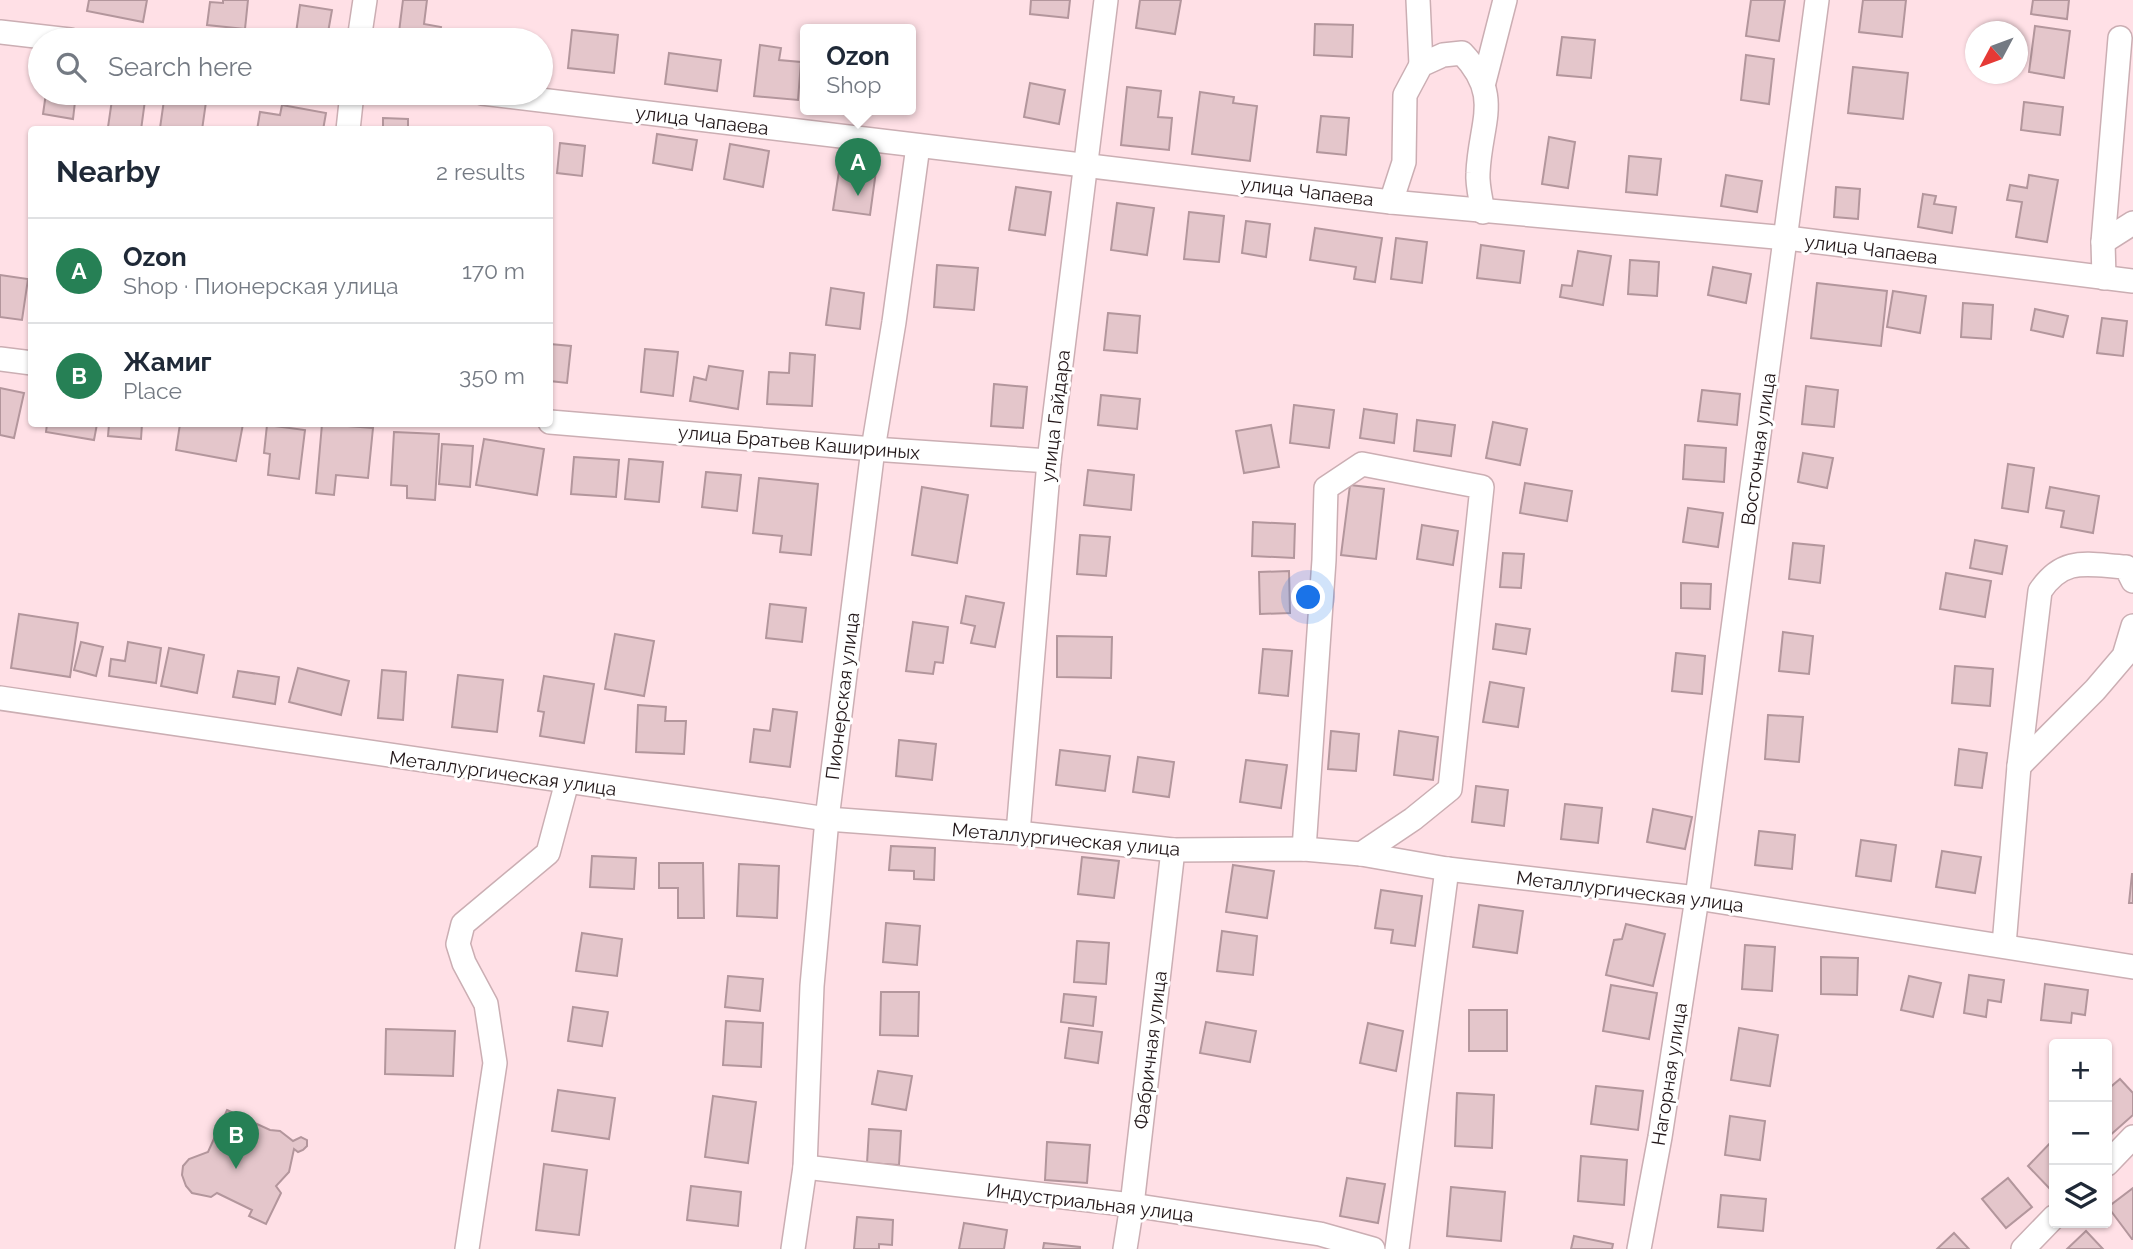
<!DOCTYPE html>
<html lang="en">
<head>
<meta charset="utf-8">
<style>
  body { margin:0; font-family:Raleway,sans-serif; background:#f2f2f3; color:#1f2937 }
  .controls { position:absolute; right:21px; bottom:21px; display:grid; overflow:hidden; border-radius:7px; box-shadow:0 2px 5px #0004 }
  .controls button { width:63px; height:63px; display:grid; place-items:center; padding:0; border:0; border-bottom:2px solid #e0e1e3; background:#fff; color:#1f2937; font:35px sans-serif }
  .compass { position:absolute; left:1965px; top:21px; width:63px; height:63px; border-radius:50%; background:#fff; box-shadow:0 2px 5px #0004; rotate:229deg }
  .you { position:absolute; left:1309px; top:598px; width:24px; height:24px; margin:-18px; border:5px solid #fff; border-radius:50%; background:#1a73e8; box-shadow:0 0 0 10px #1a73e833 }
  .badge { display:grid; place-items:center; width:46px; height:46px; border-radius:50%; background:#268055; color:#fff; font-size:23px; font-weight:700 }
  .pin { position:absolute; translate:-50% -58px; filter:drop-shadow(0 2px 4px #0008) }
  .pin::after { content:''; position:absolute; top:37px; width:24px; height:21px; background:inherit; clip-path:polygon(0 0,100% 0,50% 100%) }
  .popup { position:absolute; left:800px; top:24px; width:116px; height:91px; box-sizing:border-box; display:grid; place-content:center; border-radius:7px; background:#fff; filter:drop-shadow(0 2px 5px #0005); font-size:23px; white-space:nowrap; color:#747a83 }
  .popup b { font-size:26px; color:#1f2937 }
  .popup::after { content:''; position:absolute; left:50%; top:100%; margin-left:-14px; border:14px solid transparent; border-top-color:#fff }
  .list { margin:0; padding:0; list-style:none }
  h2 { display:flex; justify-content:space-between; align-items:center; height:91px; margin:0; padding:0 28px; font-size:30px }
  h2 small { font-size:23px; font-weight:400; color:#747a83 }
  .list li { display:grid; grid-template-columns:46px 1fr auto; gap:21px; align-items:center; box-sizing:border-box; height:105px; padding:0 28px; border-top:2px solid #e0e1e3 }
  .list b { display:block; font-size:26px; white-space:nowrap }
  .list p { margin:0; font-size:23px; white-space:nowrap; color:#747a83 }
  .list em { font-size:23px; font-style:normal; color:#747a83 }
  .icon { flex:none; width:38px; height:38px; fill:none; stroke:currentColor; stroke-width:2; stroke-linecap:round; stroke-linejoin:round }
  .map { position:relative; flex:none; width:2133px; height:1249px; overflow:hidden }
  .search { position:absolute; background:#fff; box-shadow:0 2px 5px #0004; left:28px; top:28px; width:525px; height:77px; display:flex; align-items:center; gap:18px; box-sizing:border-box; padding:0 24px; border-radius:38px; color:#747a83; font-size:26px }
  .panel { position:absolute; background:#fff; box-shadow:0 2px 5px #0004; left:28px; top:126px; width:525px; height:301px; border-radius:7px }
  .map>svg:first-child { display:block }
  .building { fill:#e4c6cb; stroke:#b3969c; stroke-width:2 }
  .lines { fill:none; stroke-linecap:round; stroke-linejoin:round }
  .minor-casing { stroke:#cbaeb3; stroke-width:26 }
  .minor { stroke:#fff; stroke-width:23 }
  .labels { text-anchor:middle; dominant-baseline:central; stroke-width:6; stroke-linejoin:round; paint-order:stroke }
  .street-label { font-size:19px; fill:#221719; stroke:#fff }
</style>
</head>
<body>
<div class="map">
<svg width="2133" height="1249" viewBox="0 0 2133 1249">
  <rect width="100%" height="100%" fill="#ffe0e6"/>
  <g class="building">
    <polygon points="89,0 147,0 143,22 87,11"/>
    <polygon points="223,0 248,0 245,29 207,25 210,2 223,3"/>
    <polygon points="403,0 427,0 424,24 441,27 439,40 398,40"/>
    <polygon points="1031,0 1070,0 1068,18 1030,14"/>
    <polygon points="1140,0 1181,0 1175,34 1136,28"/>
    <polygon points="1751,0 1785,0 1779,41 1746,36"/>
    <polygon points="1863,0 1906,0 1902,37 1859,32"/>
    <polygon points="2033,0 2069,0 2067,19 2031,14"/>
    <polygon points="300,5 332,10 327,38 296,33"/>
    <polygon points="1315,24 1353,25 1352,57 1314,55"/>
    <polygon points="2035,26 2070,31 2064,78 2029,72"/>
    <polygon points="493,29 529,32 528,40 492,40"/>
    <polygon points="572,30 618,35 614,73 568,68"/>
    <polygon points="1562,37 1595,40 1591,78 1557,75"/>
    <polygon points="760,45 781,48 779,60 801,62 798,100 754,96"/>
    <polygon points="669,53 721,60 717,91 665,84"/>
    <polygon points="1746,55 1774,59 1769,104 1741,100"/>
    <polygon points="1853,67 1908,73 1903,119 1848,113"/>
    <polygon points="1030,83 1065,90 1059,124 1024,117"/>
    <polygon points="1127,87 1161,91 1158,117 1172,118 1169,150 1121,145"/>
    <polygon points="1200,92 1234,97 1233,103 1257,106 1250,161 1192,154"/>
    <polygon points="46,93 76,93 73,119 43,114"/>
    <polygon points="113,93 146,93 141,130 108,127"/>
    <polygon points="165,93 207,95 202,130 160,128"/>
    <polygon points="2024,102 2063,107 2060,135 2021,130"/>
    <polygon points="282,105 326,113 323,130 257,130 260,112 280,115"/>
    <polygon points="1321,116 1349,118 1346,155 1317,152"/>
    <polygon points="383,118 408,119 408,130 383,130"/>
    <polygon points="657,134 697,140 692,170 653,163"/>
    <polygon points="1549,137 1575,142 1568,188 1542,184"/>
    <polygon points="560,143 585,146 582,176 557,173"/>
    <polygon points="730,144 769,151 763,187 724,179"/>
    <polygon points="1629,156 1661,159 1657,195 1626,192"/>
    <polygon points="840,165 876,171 870,215 833,210"/>
    <polygon points="1726,175 1762,181 1757,212 1721,206"/>
    <polygon points="2029,175 2058,180 2047,242 2016,237 2022,202 2007,200 2010,185 2027,188"/>
    <polygon points="1016,187 1051,192 1045,235 1009,230"/>
    <polygon points="1836,187 1860,189 1858,219 1834,217"/>
    <polygon points="1923,194 1936,196 1934,204 1956,207 1952,233 1918,227"/>
    <polygon points="1117,203 1154,208 1147,255 1111,250"/>
    <polygon points="1189,212 1224,216 1219,262 1184,259"/>
    <polygon points="1246,221 1270,224 1266,257 1242,253"/>
    <polygon points="1315,228 1382,238 1375,282 1354,279 1356,267 1310,260"/>
    <polygon points="1396,238 1427,242 1422,283 1391,279"/>
    <polygon points="1481,245 1524,251 1520,283 1477,278"/>
    <polygon points="1578,251 1611,256 1603,305 1560,297 1562,285 1572,286"/>
    <polygon points="1630,260 1659,262 1657,296 1628,294"/>
    <polygon points="937,265 978,268 974,310 934,307"/>
    <polygon points="1713,267 1751,274 1746,303 1708,295"/>
    <polygon points="0,275 28,279 22,320 0,317"/>
    <polygon points="1817,283 1887,291 1881,346 1811,338"/>
    <polygon points="831,288 864,293 860,329 826,325"/>
    <polygon points="1893,291 1926,296 1920,333 1887,327"/>
    <polygon points="1963,303 1993,305 1991,339 1961,337"/>
    <polygon points="2035,309 2068,316 2063,337 2031,330"/>
    <polygon points="1108,313 1140,316 1137,353 1104,350"/>
    <polygon points="2102,318 2127,321 2123,356 2097,353"/>
    <polygon points="550,344 571,346 567,383 550,381"/>
    <polygon points="645,349 678,352 673,396 641,392"/>
    <polygon points="790,353 815,355 812,406 767,404 769,372 789,373"/>
    <polygon points="709,366 743,371 738,409 690,401 694,377 706,380"/>
    <polygon points="994,384 1027,387 1023,428 991,426"/>
    <polygon points="1806,386 1838,390 1834,427 1802,424"/>
    <polygon points="0,388 24,393 14,438 0,435"/>
    <polygon points="1702,390 1740,394 1737,425 1698,421"/>
    <polygon points="1101,395 1140,399 1137,429 1098,425"/>
    <polygon points="1294,405 1334,410 1329,448 1290,443"/>
    <polygon points="1364,409 1397,414 1394,443 1360,438"/>
    <polygon points="1417,420 1455,425 1451,456 1414,451"/>
    <polygon points="1493,422 1527,429 1520,465 1486,458"/>
    <polygon points="47,424 97,424 94,440 46,432"/>
    <polygon points="109,424 142,424 141,439 108,436"/>
    <polygon points="180,424 243,424 236,461 176,450"/>
    <polygon points="322,424 373,428 368,478 336,475 334,495 316,493"/>
    <polygon points="267,425 305,430 299,479 268,475 270,454 264,453"/>
    <polygon points="1271,425 1279,467 1244,473 1236,431"/>
    <polygon points="394,432 439,434 435,500 407,498 407,486 391,485"/>
    <polygon points="484,439 544,449 537,495 476,485"/>
    <polygon points="442,444 473,446 470,487 439,484"/>
    <polygon points="1685,445 1726,448 1724,482 1683,479"/>
    <polygon points="1803,453 1833,458 1827,488 1798,482"/>
    <polygon points="574,457 619,460 616,497 571,494"/>
    <polygon points="629,459 663,462 659,502 625,499"/>
    <polygon points="2008,464 2034,468 2028,512 2002,508"/>
    <polygon points="1088,470 1134,475 1131,510 1084,505"/>
    <polygon points="706,472 741,475 737,511 702,507"/>
    <polygon points="759,478 818,484 811,555 780,552 782,536 753,533"/>
    <polygon points="1525,483 1572,491 1567,521 1520,513"/>
    <polygon points="1350,485 1384,489 1376,559 1341,555"/>
    <polygon points="922,487 968,495 957,563 912,555"/>
    <polygon points="2050,487 2099,496 2093,533 2061,527 2064,511 2046,508"/>
    <polygon points="1688,508 1723,513 1718,547 1683,542"/>
    <polygon points="1253,522 1295,524 1294,558 1252,556"/>
    <polygon points="1422,525 1458,531 1453,565 1417,559"/>
    <polygon points="1080,535 1110,537 1106,576 1077,574"/>
    <polygon points="1975,540 2007,546 2002,574 1970,568"/>
    <polygon points="1793,543 1824,546 1820,583 1789,579"/>
    <polygon points="1503,553 1524,554 1521,588 1500,587"/>
    <polygon points="1289,571 1290,613 1260,614 1259,572"/>
    <polygon points="1946,573 1991,581 1985,617 1940,609"/>
    <polygon points="1681,583 1711,584 1710,609 1681,608"/>
    <polygon points="966,596 1004,603 995,647 971,643 975,626 961,623"/>
    <polygon points="770,604 806,608 802,642 766,638"/>
    <polygon points="19,614 78,623 70,677 11,668"/>
    <polygon points="913,622 948,627 943,663 935,662 933,674 906,671"/>
    <polygon points="1496,624 1530,629 1526,654 1493,649"/>
    <polygon points="1783,632 1813,636 1809,674 1779,671"/>
    <polygon points="615,634 654,641 644,696 605,689"/>
    <polygon points="1057,636 1112,637 1111,678 1057,677"/>
    <polygon points="81,642 103,647 96,676 74,670"/>
    <polygon points="128,642 161,648 156,683 109,676 111,659 125,661"/>
    <polygon points="169,648 204,655 197,693 161,686"/>
    <polygon points="1263,649 1292,651 1288,696 1259,693"/>
    <polygon points="1676,653 1705,656 1702,694 1672,691"/>
    <polygon points="1955,666 1993,669 1990,706 1952,703"/>
    <polygon points="298,668 349,681 341,715 289,702"/>
    <polygon points="382,670 406,672 403,720 378,718"/>
    <polygon points="238,671 279,677 275,704 233,697"/>
    <polygon points="458,675 503,680 497,732 452,727"/>
    <polygon points="544,676 594,684 584,743 540,736 544,712 538,711"/>
    <polygon points="1490,682 1524,688 1518,727 1483,722"/>
    <polygon points="638,705 666,707 665,721 686,721 684,754 636,752"/>
    <polygon points="773,709 797,712 790,767 750,762 754,729 770,731"/>
    <polygon points="1768,715 1803,717 1799,762 1765,759"/>
    <polygon points="1331,731 1359,734 1356,771 1328,769"/>
    <polygon points="1399,731 1438,737 1433,780 1394,775"/>
    <polygon points="899,740 936,744 932,780 896,776"/>
    <polygon points="1959,749 1987,753 1982,788 1955,785"/>
    <polygon points="1060,750 1110,756 1105,791 1056,785"/>
    <polygon points="1138,757 1174,762 1169,797 1133,792"/>
    <polygon points="1246,760 1287,765 1281,808 1240,802"/>
    <polygon points="1476,786 1508,790 1504,826 1472,822"/>
    <polygon points="1565,804 1602,808 1598,843 1561,839"/>
    <polygon points="1653,809 1692,817 1685,849 1647,842"/>
    <polygon points="1759,831 1795,835 1792,869 1755,865"/>
    <polygon points="1861,840 1896,845 1891,881 1856,876"/>
    <polygon points="891,846 935,848 934,880 914,879 914,871 889,870"/>
    <polygon points="1942,851 1981,857 1975,893 1936,887"/>
    <polygon points="592,856 636,858 634,889 590,887"/>
    <polygon points="1082,857 1119,861 1114,898 1078,894"/>
    <polygon points="659,863 703,863 704,918 678,918 678,888 659,888"/>
    <polygon points="739,864 779,866 777,918 737,916"/>
    <polygon points="1233,865 1274,871 1267,918 1226,912"/>
    <polygon points="2132,874 2133,874 2133,903 2129,903"/>
    <polygon points="1381,890 1422,896 1415,946 1391,943 1393,930 1375,928"/>
    <polygon points="1479,905 1523,911 1517,953 1473,947"/>
    <polygon points="886,923 920,926 917,965 883,962"/>
    <polygon points="1626,924 1665,934 1653,986 1606,975 1614,940 1622,939"/>
    <polygon points="1222,931 1257,936 1253,975 1217,971"/>
    <polygon points="582,933 622,939 617,976 576,971"/>
    <polygon points="1077,941 1109,943 1106,984 1074,982"/>
    <polygon points="1745,945 1775,947 1772,991 1742,989"/>
    <polygon points="1821,957 1858,958 1857,995 1821,994"/>
    <polygon points="1969,975 2004,980 2001,1002 1988,1000 1986,1017 1964,1013"/>
    <polygon points="728,976 763,979 760,1011 725,1007"/>
    <polygon points="1909,976 1941,983 1933,1017 1901,1010"/>
    <polygon points="2045,984 2088,990 2085,1015 2072,1013 2071,1023 2041,1020"/>
    <polygon points="1611,985 1657,993 1649,1039 1603,1031"/>
    <polygon points="881,992 919,992 918,1036 880,1035"/>
    <polygon points="1064,994 1096,997 1093,1026 1061,1022"/>
    <polygon points="573,1007 608,1012 602,1046 568,1041"/>
    <rect x="1469" y="1010" width="38" height="41"/>
    <polygon points="726,1021 763,1023 761,1067 723,1065"/>
    <polygon points="1206,1022 1256,1031 1250,1062 1200,1053"/>
    <polygon points="1368,1023 1403,1031 1396,1071 1360,1063"/>
    <polygon points="1069,1028 1102,1032 1098,1063 1065,1058"/>
    <polygon points="1739,1028 1778,1035 1770,1086 1731,1080"/>
    <polygon points="386,1029 455,1031 453,1076 385,1074"/>
    <polygon points="878,1071 912,1076 906,1110 872,1104"/>
    <polygon points="2120,1079 2133,1093 2133,1115 2107,1138 2107,1090"/>
    <polygon points="1596,1086 1643,1091 1638,1130 1591,1124"/>
    <polygon points="558,1090 615,1098 609,1139 552,1131"/>
    <polygon points="1457,1093 1494,1095 1492,1148 1455,1146"/>
    <polygon points="713,1096 756,1102 748,1163 705,1157"/>
    <polygon points="227,1110 270,1130 280,1131 293,1141 301,1137 307,1140 307,1146 303,1150 298,1152 294,1149 289,1172 276,1186 281,1193 266,1224 249,1216 252,1210 217,1193 211,1197 192,1193 186,1186 182,1175 183,1166 189,1159 208,1152"/>
    <polygon points="1730,1116 1765,1121 1760,1160 1725,1155"/>
    <polygon points="869,1129 901,1131 899,1165 867,1163"/>
    <polygon points="2054,1139 2054,1187 2051,1190 2028,1166"/>
    <polygon points="1047,1142 1090,1145 1087,1183 1045,1180"/>
    <polygon points="1581,1156 1627,1160 1624,1205 1578,1201"/>
    <polygon points="544,1164 587,1170 579,1235 536,1230"/>
    <polygon points="1347,1178 1385,1184 1378,1223 1340,1216"/>
    <polygon points="2008,1178 2032,1207 2006,1228 1982,1199"/>
    <polygon points="691,1186 741,1192 738,1226 687,1220"/>
    <polygon points="1451,1187 1505,1192 1501,1241 1447,1236"/>
    <polygon points="2133,1188 2133,1239 2132,1239 2108,1207"/>
    <polygon points="1721,1195 1766,1199 1763,1231 1718,1227"/>
    <polygon points="857,1217 893,1220 892,1245 879,1244 879,1249 854,1249"/>
    <polygon points="964,1223 1007,1230 1004,1249 959,1249"/>
    <polygon points="2086,1231 2103,1249 2067,1249"/>
    <polygon points="1954,1233 1969,1249 1937,1249"/>
    <polygon points="1574,1236 1613,1244 1612,1249 1571,1249"/>
    <polygon points="1044,1243 1080,1247 1080,1249 1043,1249"/>
  </g>
  <g class="lines">
    <defs>
      <g id="minor">
        <polyline points="1418,0 1421,65"/>
        <polyline points="0,32 70,40"/>
        <polyline points="359,40 365,0"/>
        <polyline points="1484,82 1505,0"/>
        <polyline points="482,93 1391,202 1787,238 2133,281"/>
        <polyline points="348,130 352,93"/>
        <path d="M1391,202L1404,162L1405,95L1421,65L1443,55L1462,53C1503,96 1480,122 1478,173C1477,185 1481,199 1483,212"/>
        <polyline points="2103,242 2133,223"/>
        <polyline points="2104,278 2103,242 2120,38"/>
        <polyline points="0,359 32,363"/>
        <polyline points="550,422 873,449 1049,461"/>
        <polyline points="0,698 827,819 1018,833 1173,850 1304,849 1361,854 1447,869 1697,898 2133,967"/>
        <polyline points="2019,766 2095,690 2124,656 2133,626"/>
        <polyline points="1018,833 1049,461 1106,0"/>
        <polyline points="1304,849 1324,560 1326,488 1362,464 1482,487 1450,789 1413,819 1361,854"/>
        <path d="M2004,945L2019,766L2040,591C2064,555 2089,565 2126,567L2133,581"/>
        <polyline points="2107,1164 2133,1137"/>
        <polyline points="805,1167 1132,1205 1320,1234 1373,1249"/>
        <polyline points="467,1249 495,1063 486,1004 464,963 458,944 463,924 548,853 567,782"/>
        <polyline points="793,1249 805,1167 812,986 827,819 873,449 894,322 918,146"/>
        <polyline points="1125,1249 1132,1205 1173,850"/>
        <polyline points="1397,1249 1447,869"/>
        <polyline points="1639,1249 1660,1137 1697,898 1817,0"/>
        <polyline points="2023,1249 2054,1217"/>
      </g>
    </defs>
    <use href="#minor" class="minor-casing"/>
    <use href="#minor" class="minor"/>
  </g>
  <g class="labels">
    <g class="street-label">
      <text transform="translate(702 120) rotate(7)">улица Чапаева</text>
      <text transform="translate(1307 191) rotate(7)">улица Чапаева</text>
      <text transform="translate(1871 249) rotate(7)">улица Чапаева</text>
      <text transform="translate(1055 416) rotate(-83)">улица Гайдара</text>
      <text transform="translate(799 442) rotate(5)">улица Братьев Кашириных</text>
      <text transform="translate(1758 449) rotate(-82)">Восточная улица</text>
      <text transform="translate(842 696) rotate(-83)">Пионерская улица</text>
      <text transform="translate(503 773) rotate(8)">Металлургическая улица</text>
      <text transform="translate(1066 839) rotate(5)">Металлургическая улица</text>
      <text transform="translate(1630 891) rotate(7)">Металлургическая улица</text>
      <text transform="translate(1150 1050) rotate(-83)">Фабричная улица</text>
      <text transform="translate(1669 1074) rotate(-81)">Нагорная улица</text>
      <text transform="translate(1090 1202) rotate(7)">Индустриальная улица</text>
    </g>
  </g>
</svg>
<div class="controls">
<button>+</button>
<button>−</button>
<button><svg class="icon" aria-label="layers" viewBox="0 0 24 24"><path d="M12 4l9 5-9 5-9-5zM3 14l9 5 9-5"/></svg></button>
</div>
<svg class="compass" viewBox="-18 -18 36 36"><path d="M0-13l5 13h-10z" fill="#e53935"/><path d="M0 13l5-13h-10z" fill="#747a83"/></svg>
<div class="you"></div>
<div class="pin badge" style="left:858px;top:196px">A</div>
<div class="popup"><b>Ozon</b>Shop</div>
<div class="pin badge" style="left:236px;top:1169px">B</div>
<div class="search"><svg class="icon" aria-label="search" viewBox="0 0 24 24"><circle cx="10" cy="10" r="6"/><path d="M15 15l6 6"/></svg>Search here</div>
<section class="panel">
<h2>Nearby<small>2 results</small></h2>
<ul class="list">
<li><span class="badge">A</span><div><b>Ozon</b><p>Shop · Пионерская улица</p></div><em>170 m</em></li>
<li><span class="badge">B</span><div><b>Жамиг</b><p>Place</p></div><em>350 m</em></li>
</ul>
</section>
</div>
</body>
</html>
